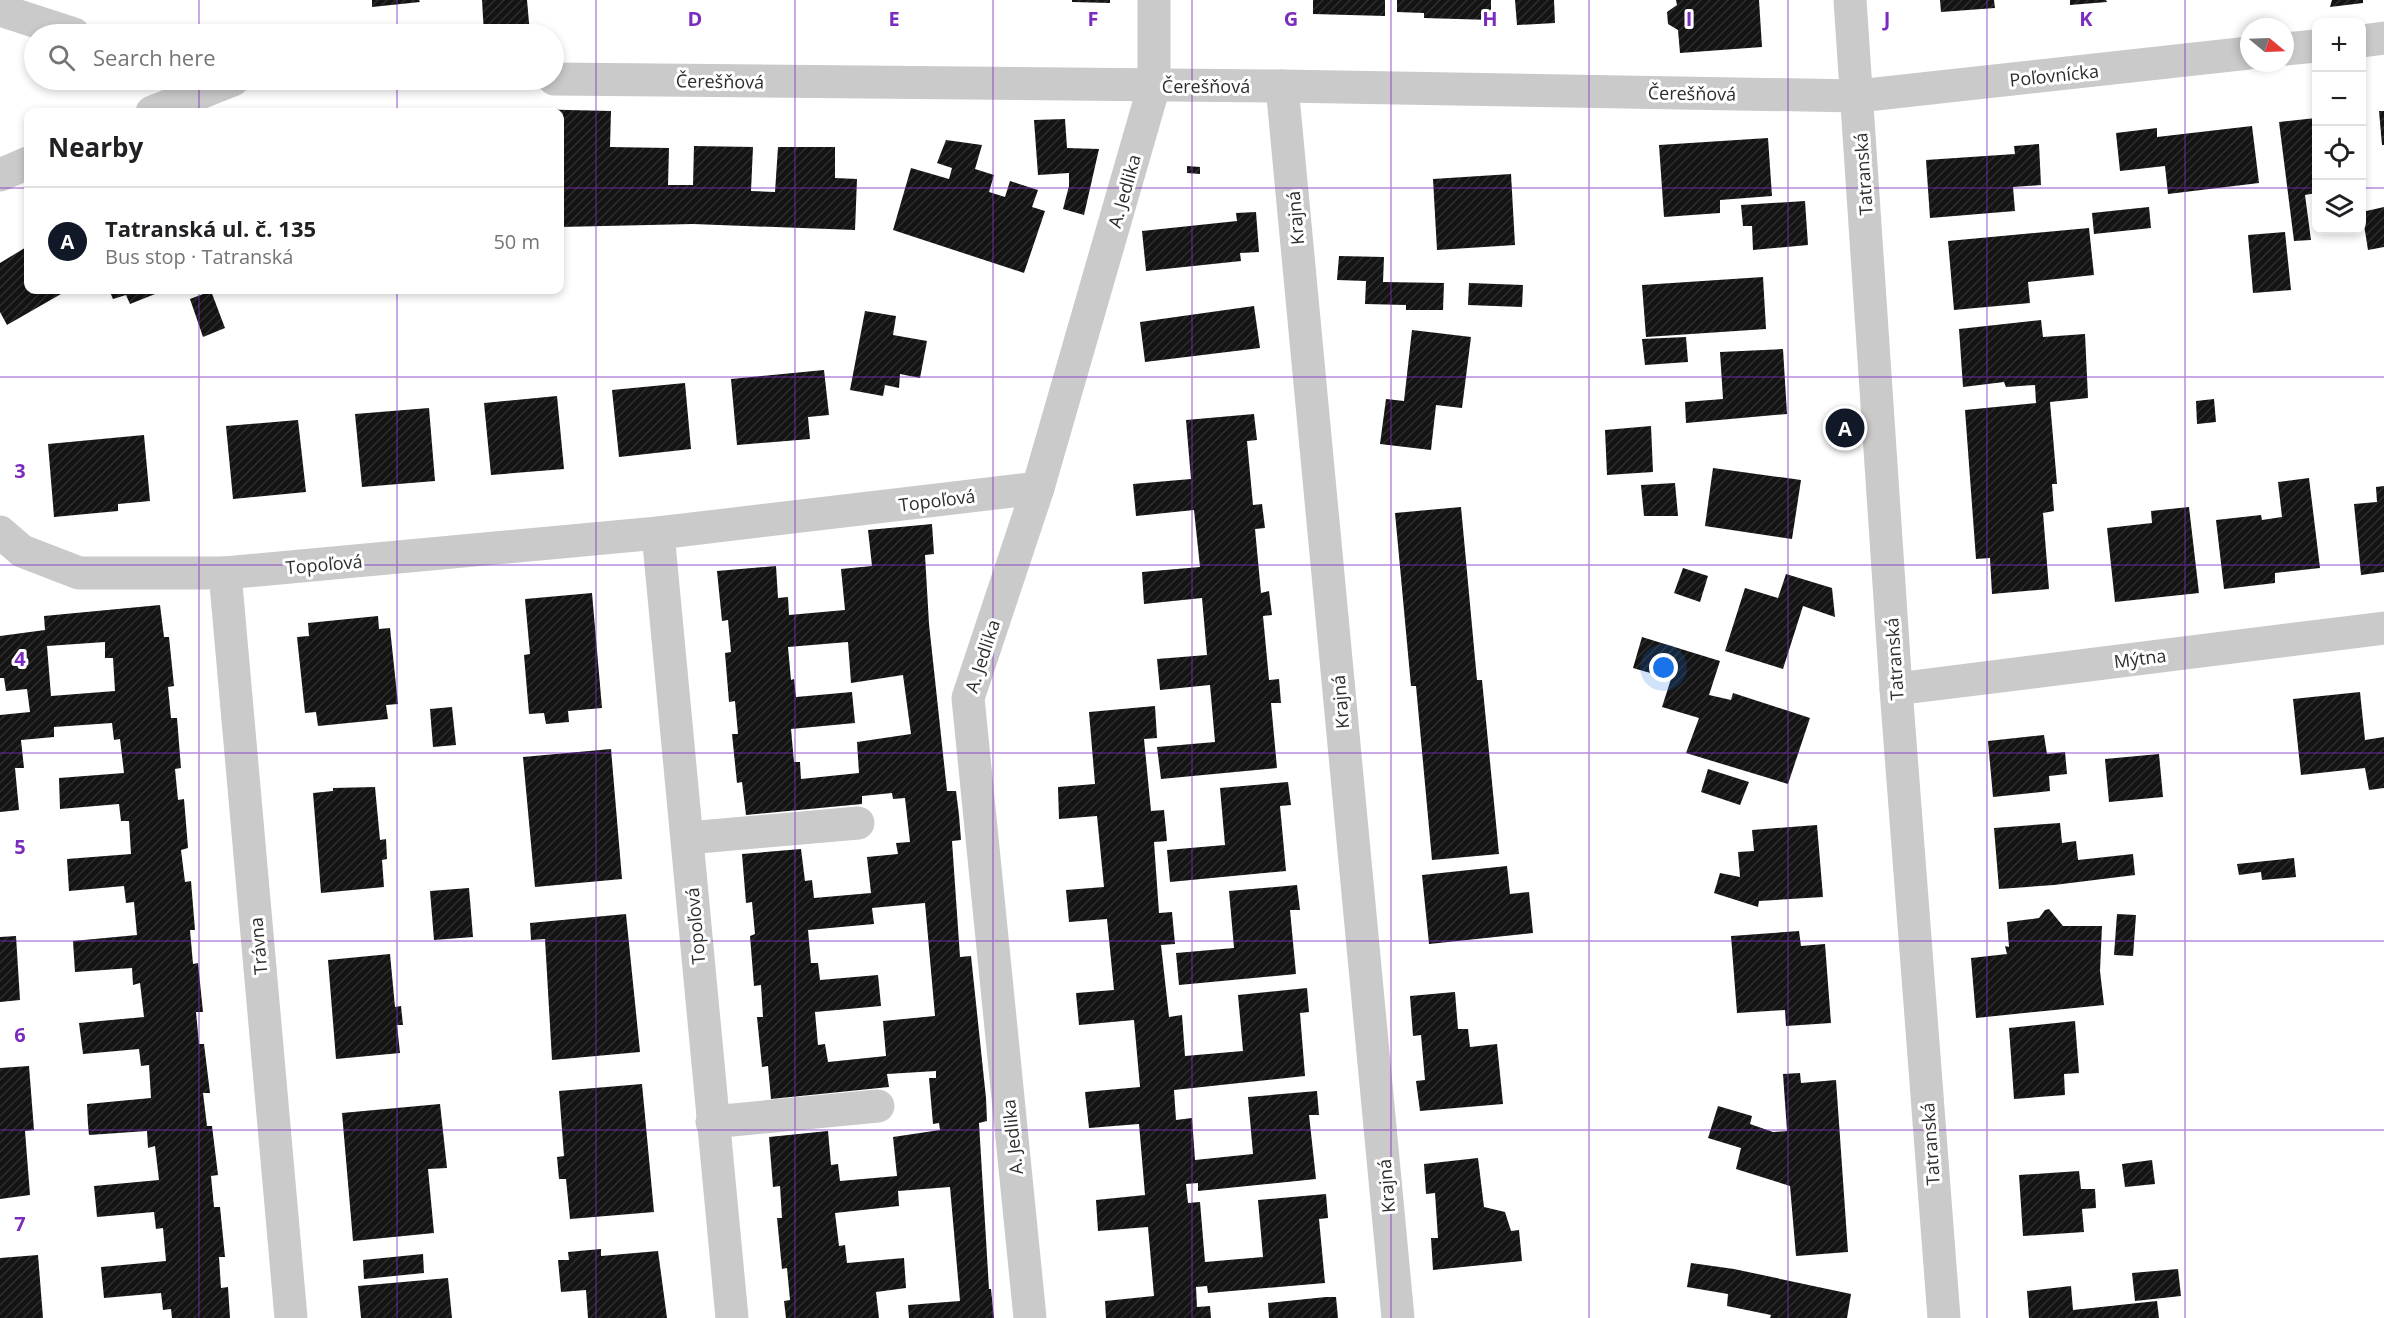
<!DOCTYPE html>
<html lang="en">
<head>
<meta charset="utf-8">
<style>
  body { margin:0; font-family:"Open Sans",sans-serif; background:#f6f6f6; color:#202124 }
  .controls { position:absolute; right:18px; top:18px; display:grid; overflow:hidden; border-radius:12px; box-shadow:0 3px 9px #0003 }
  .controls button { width:54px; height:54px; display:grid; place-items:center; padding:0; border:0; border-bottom:2px solid #e0e0e0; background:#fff; color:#202124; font:30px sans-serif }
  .compass { position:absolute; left:2240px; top:18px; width:54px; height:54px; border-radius:50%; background:#fff; box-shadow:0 3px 9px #0003; rotate:109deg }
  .you { position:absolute; left:1664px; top:668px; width:21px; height:21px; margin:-15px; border:4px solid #fff; border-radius:50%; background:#1a73e8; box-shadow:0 0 0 9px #1a73e833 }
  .badge { display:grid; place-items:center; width:39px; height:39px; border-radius:50%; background:#111827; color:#fff; font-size:20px; font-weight:700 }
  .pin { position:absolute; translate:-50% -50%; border:3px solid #fff; box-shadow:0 2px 6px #0006 }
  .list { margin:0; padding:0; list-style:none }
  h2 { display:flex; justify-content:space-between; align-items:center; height:78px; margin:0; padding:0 24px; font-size:26px }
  h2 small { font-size:20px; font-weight:400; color:#757577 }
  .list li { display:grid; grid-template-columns:39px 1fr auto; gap:18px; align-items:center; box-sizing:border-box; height:108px; padding:0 24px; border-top:2px solid #e0e0e0 }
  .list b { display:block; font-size:22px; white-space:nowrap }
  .list p { margin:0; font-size:20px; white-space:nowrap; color:#757577 }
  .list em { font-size:20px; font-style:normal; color:#757577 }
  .icon { flex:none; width:33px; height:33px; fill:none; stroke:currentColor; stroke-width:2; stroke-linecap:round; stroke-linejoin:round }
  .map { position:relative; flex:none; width:2384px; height:1318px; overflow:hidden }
  .search { position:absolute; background:#fff; box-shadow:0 3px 9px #0003; left:24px; top:24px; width:540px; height:66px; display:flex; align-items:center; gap:15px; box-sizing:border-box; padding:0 21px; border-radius:33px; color:#757577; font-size:22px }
  .panel { position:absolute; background:#fff; box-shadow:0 3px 9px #0003; left:24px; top:108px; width:540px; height:186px; border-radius:12px }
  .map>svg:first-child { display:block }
  .building { fill:url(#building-hatch); fill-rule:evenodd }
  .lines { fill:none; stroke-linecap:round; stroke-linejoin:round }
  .minor { stroke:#cacaca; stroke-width:33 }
  .grid { fill:none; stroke:#7b2cbf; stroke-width:1.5; stroke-opacity:0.55 }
  .labels { text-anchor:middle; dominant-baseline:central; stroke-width:6; stroke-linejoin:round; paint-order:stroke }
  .street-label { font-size:18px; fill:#2d2d2d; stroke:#fff }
  .grid-label { font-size:20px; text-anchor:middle; font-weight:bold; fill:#7b2cbf; stroke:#fff; stroke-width:6; stroke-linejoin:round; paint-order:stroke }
</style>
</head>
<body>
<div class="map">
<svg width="2384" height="1318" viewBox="0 0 2384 1318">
  <defs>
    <pattern id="building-hatch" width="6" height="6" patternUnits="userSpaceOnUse" patternTransform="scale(1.5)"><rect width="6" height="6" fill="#141414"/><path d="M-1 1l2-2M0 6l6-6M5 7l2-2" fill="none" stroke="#2e2e2e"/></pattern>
  </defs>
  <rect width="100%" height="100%" fill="#fff"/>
  <g class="building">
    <polygon points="372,0 419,0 420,2 372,7"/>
    <polygon points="482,0 527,0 530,34 484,34"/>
    <polygon points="1072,0 1110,0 1110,3 1072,2"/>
    <polygon points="1313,0 1385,0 1385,16 1313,14"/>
    <polygon points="1397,0 1491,0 1491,20 1424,18 1424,13 1397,12"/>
    <polygon points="1515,0 1554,0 1555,23 1517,25"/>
    <polygon points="1676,0 1759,0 1762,47 1680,53 1678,30 1668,24 1667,12 1677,5"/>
    <polygon points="1940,0 1994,0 1995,8 1941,12"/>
    <polygon points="2070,0 2106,0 2107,2 2070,5"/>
    <polygon points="2332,0 2363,0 2363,3 2330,7"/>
    <polygon points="526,109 611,111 610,147 669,148 668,185 693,185 694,146 753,147 751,191 775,192 778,147 835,147 835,178 857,179 855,230 693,224 560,227 560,112 526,112"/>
    <polygon points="2379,111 2384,111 2384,145 2382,145"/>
    <polygon points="2316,118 2316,193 2305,195 2311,240 2294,241 2279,122"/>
    <polygon points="1065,119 1067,148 1099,149 1084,215 1063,209 1069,186 1069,173 1038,175 1034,120"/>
    <polygon points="2252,126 2259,183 2168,194 2165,166 2120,171 2116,133 2157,128 2157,137"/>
    <polygon points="1768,138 1772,196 1720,200 1720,213 1664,217 1659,145"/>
    <polygon points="946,140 982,145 975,169 994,175 989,192 1005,197 1010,181 1038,190 1032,207 1045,211 1024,273 893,230 911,168 949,179 952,168 937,163"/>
    <polygon points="2039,144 2041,185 2013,187 2015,211 1930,218 1926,160 2015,154 2014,146"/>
    <polygon points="1187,166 1200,167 1200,174 1187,173"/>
    <polygon points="2362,170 2365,188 2362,189"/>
    <polygon points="1511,174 1515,245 1437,250 1433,179"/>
    <polygon points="1805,201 1808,245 1753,250 1752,226 1743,226 1741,205"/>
    <polygon points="2149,207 2151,228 2094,234 2092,213"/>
    <polygon points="2384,207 2384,247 2368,250 2362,212"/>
    <polygon points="1256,212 1259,252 1240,253 1241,261 1146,271 1142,231 1237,221 1236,213"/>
    <polygon points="2089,228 2094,275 2028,282 2030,303 1954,310 1948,241"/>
    <polygon points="2285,232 2291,290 2253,293 2248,235"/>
    <polygon points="28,246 28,290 58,290 61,294 7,325 0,312 0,263"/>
    <polygon points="1339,256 1384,257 1383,282 1444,283 1443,310 1406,310 1406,305 1365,304 1366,281 1337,280"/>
    <polygon points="1763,277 1766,329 1646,337 1642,285"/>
    <polygon points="1469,283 1523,285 1522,307 1468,305"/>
    <polygon points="109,290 165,290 130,304 126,295 113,299"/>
    <polygon points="211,291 225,328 203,337 190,299"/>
    <polygon points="1254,306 1260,348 1145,362 1140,322"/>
    <polygon points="865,311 896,316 893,335 927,341 920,378 900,374 899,388 885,385 883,396 850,390"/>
    <polygon points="2041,320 2043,337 2085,334 2088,398 2050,402 2057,484 2052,484 2054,511 2043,513 2049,589 1992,594 1990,558 1976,559 1965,410 2036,403 2035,385 2006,387 2004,382 1963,387 1959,329"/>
    <polygon points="1412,330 1471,337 1462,408 1436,405 1431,450 1380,444 1386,399 1404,401"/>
    <polygon points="1686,337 1688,362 1645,365 1642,339"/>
    <polygon points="1783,349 1787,414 1686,423 1685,402 1723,399 1720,352"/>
    <polygon points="824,370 829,415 808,417 810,439 737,445 731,379"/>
    <polygon points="685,383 691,449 619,457 612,390"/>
    <polygon points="557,396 564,469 491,475 484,403"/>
    <polygon points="2214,399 2216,422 2197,424 2196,401"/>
    <polygon points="429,408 435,481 362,487 355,414"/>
    <polygon points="1254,414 1257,440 1247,441 1253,505 1262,504 1265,528 1255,529 1261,593 1269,591 1272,615 1263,616 1269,680 1279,679 1281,703 1271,703 1277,768 1161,779 1157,747 1215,742 1210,685 1160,690 1157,659 1207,655 1202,598 1144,604 1142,572 1200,567 1194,510 1136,516 1133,484 1191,479 1186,420"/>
    <polygon points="298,420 306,492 233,499 226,426"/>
    <polygon points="1651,426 1653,472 1607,475 1605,430"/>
    <polygon points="144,435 150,501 118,504 118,511 54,517 48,444"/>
    <polygon points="1713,468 1801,480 1792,539 1705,526"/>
    <polygon points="2309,478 2320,568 2275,573 2275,583 2224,589 2216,520 2261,515 2262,520 2282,517 2278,482"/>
    <polygon points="1675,483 1678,516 1644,516 1641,485"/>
    <polygon points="2384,486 2384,572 2361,575 2354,504 2377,502 2376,487"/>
    <polygon points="1461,507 1477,680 1482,680 1499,854 1432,860 1416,686 1411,686 1395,513"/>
    <polygon points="2189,507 2199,593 2115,602 2107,528 2152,523 2151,511"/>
    <path d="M932,524L934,554L925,555L929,624L947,791H956L959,815L961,840L952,841L960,957L971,956L986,1098L987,1121L979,1123L989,1289H991L994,1318H909L908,1305L960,1301L950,1187L898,1191L899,1206L835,1213L839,1246L845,1245L847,1263L904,1258L906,1288L876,1292L879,1318H786L784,1301L790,1300L787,1268L782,1269L777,1218H782L780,1186L773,1187L769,1137L828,1131L831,1165L838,1164L840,1181L897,1176L893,1137L940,1130L939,1123L933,1124L929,1078H936V1071L887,1074L889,1087L771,1099L768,1066L762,1067L757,1017H763L761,985L754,986L750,936L755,934L752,902L746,903L742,854L801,849L805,881L812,880L814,898L871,893L867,857L898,854L896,843L910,842L905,798L893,799L892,793L862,796V804L746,815L742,782L737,783L732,734H738L735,701L729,702L725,653L731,652L728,620L722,621L717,571L776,566L778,598L788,597L789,615L845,610L841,569L872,566L868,530ZM848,642L851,683L903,675L911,734L857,742L859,773L801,779L800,762H794L791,729L855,723L852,692L796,697L794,679L791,680L788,647ZM925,903L935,1016L883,1021L886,1056L828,1062L825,1044L818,1045L815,1012L881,1006L878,975L820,980L818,963H811L808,930L874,924L872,908Z"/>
    <polygon points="1683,568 1708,576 1700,602 1674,593"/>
    <polygon points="1786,574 1832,588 1835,617 1803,606 1783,669 1725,651 1745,588 1778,598"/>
    <polygon points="592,593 602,708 568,711 569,722 546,724 544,713 529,714 524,655 530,654 525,599"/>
    <path d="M160,605L164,637H169L174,686L168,687L171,718H177L181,768L175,769L178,800L184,799L188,848L181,850L185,882L191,881L195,930H190L193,964L198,963L203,1012H196L199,1044H204L210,1093H203L207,1126H212L218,1175L211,1176L214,1207H220L225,1257H219L221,1288L228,1287L230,1318H172L171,1309L163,1310L161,1293L104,1298L101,1267L166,1261L163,1228L156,1229L154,1212L97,1217L94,1186L159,1180L155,1146L148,1148L147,1131L89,1135L88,1125L87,1104L151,1098L149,1065L141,1066L139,1049L83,1054L79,1023L144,1017L140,983L133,985L132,968L75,972L73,941L137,935L134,902L126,903L124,886L69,891L67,859L131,854L129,821H121L119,804L60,809L59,778L124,773L120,739L114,740L112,723L54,727V737L21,740L24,768H15L19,810L0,812V715L30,712L27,689L6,691L4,678H0V636L45,630L44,616ZM105,642V658H113L115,691L51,696L47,646Z"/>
    <polygon points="378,616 379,629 390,628 398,704 386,705 388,719 318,726 316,712 305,713 297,637 309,636 308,623"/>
    <polygon points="1642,637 1720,661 1709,695 1731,700 1733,693 1810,718 1788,784 1686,753 1699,718 1662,707 1671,679 1633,668"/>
    <polygon points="2360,692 2365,740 2384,737 2384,788 2369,790 2365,768 2301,775 2293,699"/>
    <polygon points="1155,706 1157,738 1144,739 1151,811 1164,810 1167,841 1154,842 1159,913 1172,912 1175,944 1161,945 1169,1017 1182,1015 1185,1056 1243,1051 1238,995 1307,988 1309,1012 1300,1013 1305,1076 1174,1090 1176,1120 1192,1118 1195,1160 1253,1154 1248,1097 1317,1091 1319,1115 1309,1115 1316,1179 1198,1191 1198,1183 1186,1184 1188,1203 1200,1202 1205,1262 1263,1257 1258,1200 1326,1194 1328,1218 1319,1219 1325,1283 1208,1293 1207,1286 1196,1287 1197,1307 1210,1306 1211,1318 1106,1318 1105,1301 1154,1296 1148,1227 1098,1231 1096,1200 1145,1195 1139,1124 1089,1128 1085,1092 1140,1087 1134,1020 1079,1025 1076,993 1114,990 1107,919 1069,922 1066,890 1104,887 1097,816 1059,819 1058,787 1095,784 1089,712"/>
    <polygon points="452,707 456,745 433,747 430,709"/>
    <polygon points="2044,735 2047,754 2065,752 2067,774 2049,776 2050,791 1993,797 1988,741"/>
    <polygon points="611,749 622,879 535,887 523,757"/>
    <polygon points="2159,754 2163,797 2109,802 2105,759"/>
    <polygon points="1708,769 1749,782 1740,805 1701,792"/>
    <polygon points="1288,782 1291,805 1280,806 1286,871 1170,882 1167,850 1225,845 1220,788"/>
    <polygon points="375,787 380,840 386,839 387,859 382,860 384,887 321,893 313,793 333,791 333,788"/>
    <polygon points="2060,823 2062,843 2076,841 2078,860 2133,854 2135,875 2054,885 1999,889 1994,828"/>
    <polygon points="1817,825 1823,897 1759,901 1758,907 1714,893 1720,873 1740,877 1738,852 1754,851 1752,830"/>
    <polygon points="2294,858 2296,877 2262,880 2261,872 2239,875 2237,864"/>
    <polygon points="1507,866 1510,894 1529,892 1533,933 1429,944 1422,875"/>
    <polygon points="1297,885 1300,910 1290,910 1296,974 1179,985 1176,953 1234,948 1229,891"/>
    <polygon points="469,888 473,937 434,940 430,891"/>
    <polygon points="2049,909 2063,926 2102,926 2100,971 2104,1005 1976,1018 1971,958 2007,954 2005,946 2009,947 2007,922 2039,918 2045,910"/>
    <polygon points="626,914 640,1052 552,1060 545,939 531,940 530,923"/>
    <polygon points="2117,914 2136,915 2133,956 2114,955"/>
    <polygon points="1799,931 1801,946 1825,944 1831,1023 1786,1026 1785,1010 1737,1013 1731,936"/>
    <polygon points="16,936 20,1000 0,1002 0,937"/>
    <polygon points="390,954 395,1007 401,1006 403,1025 397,1025 400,1053 336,1059 328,960"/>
    <polygon points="1455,992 1458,1029 1468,1029 1470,1047 1497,1044 1503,1104 1420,1111 1416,1081 1425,1080 1421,1035 1413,1036 1410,996"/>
    <polygon points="2075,1021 2079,1073 2064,1074 2065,1095 2014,1099 2009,1028"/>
    <polygon points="29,1066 34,1130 25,1131 30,1195 0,1199 0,1068"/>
    <polygon points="1800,1073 1801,1083 1836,1080 1848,1252 1796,1256 1790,1186 1736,1169 1741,1148 1708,1138 1718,1106 1752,1116 1750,1124 1773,1132 1787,1131 1783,1074"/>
    <polygon points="642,1084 654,1212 570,1219 566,1179 559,1179 557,1157 564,1156 559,1091"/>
    <polygon points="440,1104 447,1168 428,1169 434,1233 353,1241 342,1113"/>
    <polygon points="1478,1158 1484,1207 1505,1212 1511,1231 1519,1230 1522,1261 1433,1270 1431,1238 1438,1238 1435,1193 1426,1194 1424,1164"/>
    <polygon points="2152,1160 2155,1184 2125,1187 2122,1164"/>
    <polygon points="2079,1171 2081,1189 2095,1189 2096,1208 2082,1209 2084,1232 2023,1236 2019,1175"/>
    <polygon points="601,1249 601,1256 658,1251 667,1318 588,1318 586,1290 561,1292 558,1260 569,1260 568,1252"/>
    <polygon points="423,1254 424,1273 364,1279 363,1260"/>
    <polygon points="38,1255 43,1318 0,1318 0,1258"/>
    <polygon points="1691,1263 1734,1269 1851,1294 1847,1318 1770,1318 1771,1315 1727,1306 1728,1294 1687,1287"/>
    <polygon points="2178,1269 2181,1296 2135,1301 2132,1273"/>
    <polygon points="448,1278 452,1318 361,1318 358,1286"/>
    <polygon points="2071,1286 2073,1310 2157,1301 2159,1318 2029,1318 2027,1291"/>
    <polygon points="1326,1297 1336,1297 1338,1318 1269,1318 1268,1303"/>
  </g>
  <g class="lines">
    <g class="minor">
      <polyline points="1850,0 1896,689 1944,1318"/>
      <polyline points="0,10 74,34"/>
      <polyline points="2362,41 2384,38"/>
      <polyline points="2285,49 2316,46"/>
      <polyline points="554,79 1282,86 1858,96 2249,53"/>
      <polyline points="1282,86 1398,1318"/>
      <polyline points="152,112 233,80"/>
      <polyline points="0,175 28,163"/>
      <polyline points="0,532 22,551 79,573 225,573 658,533 1038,488"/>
      <polyline points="658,533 732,1318"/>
      <polyline points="225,573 291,1318"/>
      <polyline points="1896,689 2384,628"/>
      <polyline points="688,838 858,823"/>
      <polyline points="712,1122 878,1106"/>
      <polyline points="1030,1318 968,698 1038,488 1154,86 1154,0"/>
    </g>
  </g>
  <path class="grid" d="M199,0V34M397,0V34M596,0V1318M795,0V1318M993,0V1318M1192,0V1318M1391,0V1318M1589,0V1318M1788,0V1318M1987,0V1318M2185,0V1318M199,80V112M397,80V112M0,188H28M560,188H2316M2362,188H2384M199,290V1318M397,290V1318M0,377H2384M0,565H2384M0,753H2384M0,941H2384M0,1130H2384"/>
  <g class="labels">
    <g class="street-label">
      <text transform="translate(2054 75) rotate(-6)">Poľovnícka</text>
      <text transform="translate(720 81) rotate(1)">Čerešňová</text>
      <text x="1206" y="86">Čerešňová</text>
      <text transform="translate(1692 93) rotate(1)">Čerešňová</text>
      <text transform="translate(1863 174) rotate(-94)">Tatranská</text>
      <text transform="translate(1124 191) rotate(-74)">A. Jedlika</text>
      <text transform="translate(1295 218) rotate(-95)">Krajná</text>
      <text transform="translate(937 500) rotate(-7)">Topoľová</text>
      <text transform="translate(324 564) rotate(-5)">Topoľová</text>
      <text transform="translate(982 656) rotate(-72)">A. Jedlika</text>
      <text transform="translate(2140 658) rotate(-7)">Mýtna</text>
      <text transform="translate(1894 659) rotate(-94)">Tatranská</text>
      <text transform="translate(1340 702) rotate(-95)">Krajná</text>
      <text transform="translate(695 926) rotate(-95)">Topoľová</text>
      <text transform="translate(258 946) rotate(-95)">Trávna</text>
      <text transform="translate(1012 1137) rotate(-96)">A. Jedlika</text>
      <text transform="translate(1930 1144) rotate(-94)">Tatranská</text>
      <text transform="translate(1386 1186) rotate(-95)">Krajná</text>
    </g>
  </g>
  <g class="grid-label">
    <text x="695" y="26">D</text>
    <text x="894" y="26">E</text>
    <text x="1093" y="26">F</text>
    <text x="1291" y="26">G</text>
    <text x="1490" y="26">H</text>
    <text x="1689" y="26">I</text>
    <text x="1887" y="26">J</text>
    <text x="2086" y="26">K</text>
    <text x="20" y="478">3</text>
    <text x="20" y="666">4</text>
    <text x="20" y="854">5</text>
    <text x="20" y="1042">6</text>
    <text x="20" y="1231">7</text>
  </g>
</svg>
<div class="controls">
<button>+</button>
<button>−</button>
<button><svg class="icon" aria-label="locate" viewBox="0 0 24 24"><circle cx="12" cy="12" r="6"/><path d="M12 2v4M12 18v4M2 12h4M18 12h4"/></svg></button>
<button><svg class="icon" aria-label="layers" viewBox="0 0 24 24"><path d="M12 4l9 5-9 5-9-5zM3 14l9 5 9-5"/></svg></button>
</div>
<svg class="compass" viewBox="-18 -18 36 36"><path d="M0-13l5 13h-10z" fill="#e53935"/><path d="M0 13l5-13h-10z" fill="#757577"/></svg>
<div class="you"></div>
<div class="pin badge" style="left:1845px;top:428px">A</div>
<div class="search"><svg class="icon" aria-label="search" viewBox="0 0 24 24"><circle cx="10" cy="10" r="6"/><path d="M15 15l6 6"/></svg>Search here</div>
<section class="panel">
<h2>Nearby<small></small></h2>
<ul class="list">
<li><span class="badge">A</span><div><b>Tatranská ul. č. 135</b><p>Bus stop · Tatranská</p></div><em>50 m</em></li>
</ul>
</section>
</div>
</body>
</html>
